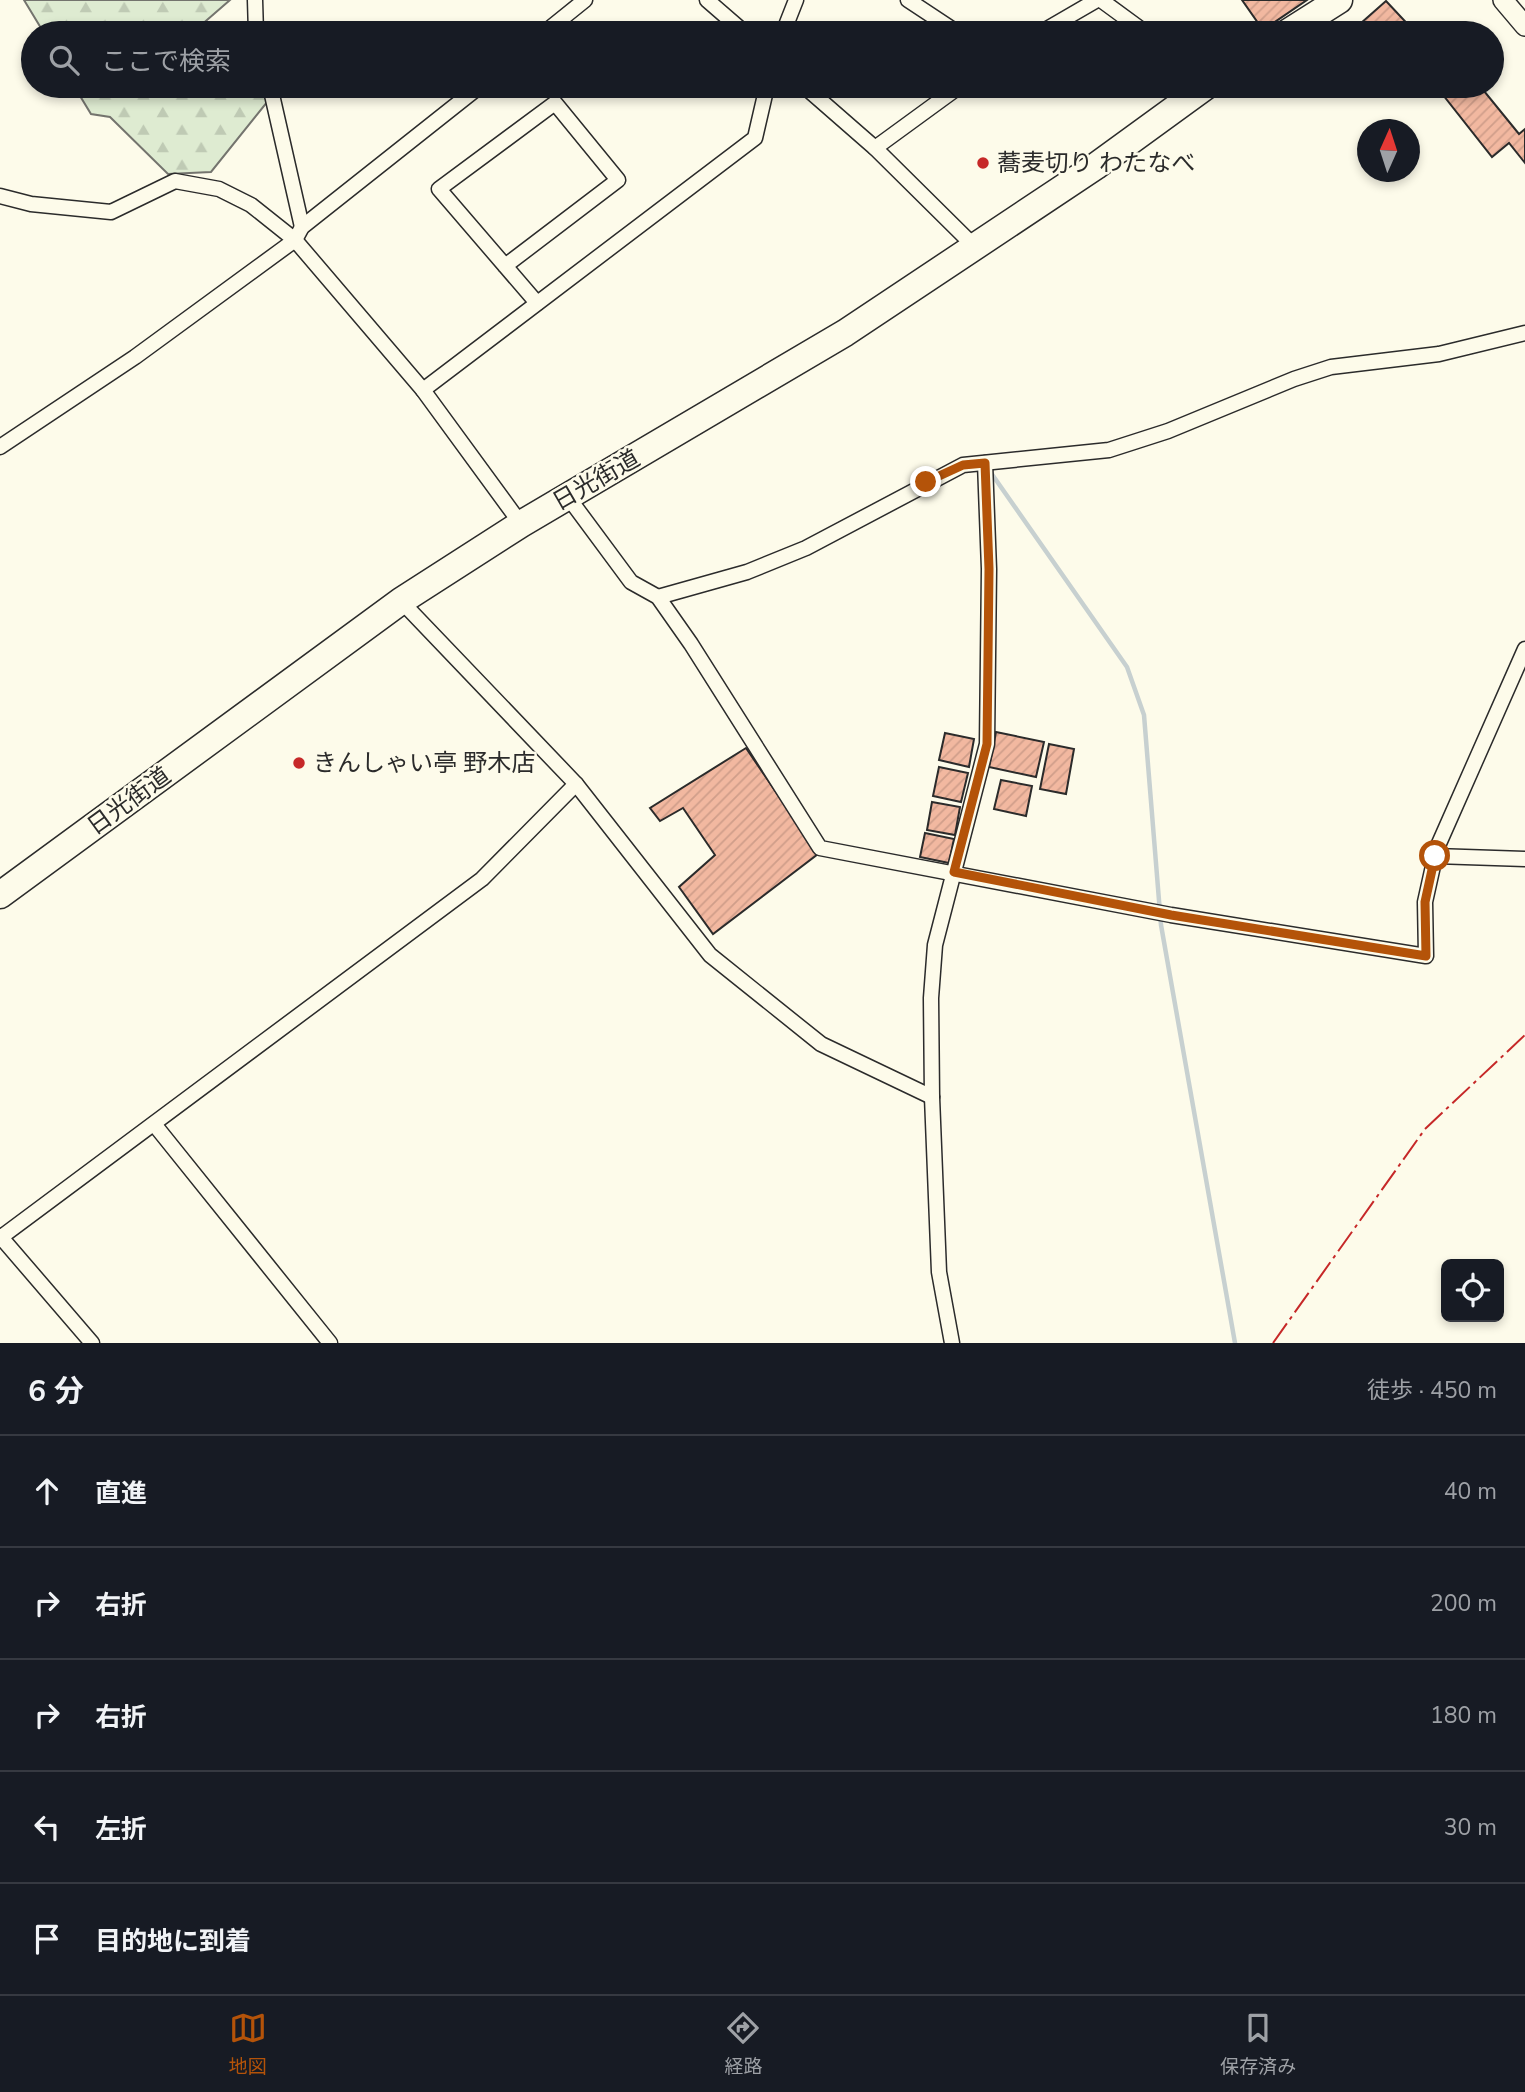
<!DOCTYPE html>
<html lang="ja">
<head>
<meta charset="utf-8">
<style>
  body { margin:0; font-family:"Nunito Sans","Noto Sans JP",sans-serif; background:#20242c; color:#f1f3f6 }
  .controls { position:absolute; right:21px; bottom:21px; display:grid; overflow:hidden; border-radius:10px; box-shadow:0 4px 10px #0003 }
  .controls button { width:63px; height:63px; display:grid; place-items:center; padding:0; border:0; border-bottom:2px solid #363941; background:#171b24; color:#f1f3f6; font:35px sans-serif }
  .compass { position:absolute; left:1357px; top:119px; width:63px; height:63px; border-radius:50%; background:#171b24; box-shadow:0 4px 10px #0003; rotate:3deg }
  .stop { position:absolute; width:21px; height:21px; margin:-16px; border:5px solid #b45309; border-radius:50%; background:#fff }
  .stop.end { background:#b45309; border-color:#fff; box-shadow:0 2px 7px #0008 }
  .list { margin:0; padding:0; list-style:none }
  h2 { display:flex; justify-content:space-between; align-items:center; height:91px; margin:0; padding:0 28px; font-size:30px }
  h2 small { font-size:23px; font-weight:400; color:#9ea1a6 }
  .list li { display:grid; grid-template-columns:46px 1fr auto; gap:21px; align-items:center; box-sizing:border-box; height:112px; padding:0 28px; border-top:2px solid #363941 }
  .list b { display:block; font-size:26px; white-space:nowrap }
  .list em { font-size:23px; font-style:normal; color:#9ea1a6 }
  .icon { flex:none; width:38px; height:38px; fill:none; stroke:currentColor; stroke-width:2; stroke-linecap:round; stroke-linejoin:round }
  .map { position:relative; flex:none; width:1525px; height:1343px; overflow:hidden }
  .search { position:absolute; background:#171b24; box-shadow:0 4px 10px #0003; left:21px; right:21px; top:21px; height:77px; display:flex; align-items:center; gap:18px; box-sizing:border-box; padding:0 24px; border-radius:38px; color:#9ea1a6; font-size:26px }
  .sheet { height:651px; background:#171b24 }
  nav { display:flex; justify-content:space-around; align-items:center; box-sizing:border-box; height:98px; border-top:2px solid #363941; background:#171b24; font-size:19px; color:#9ea1a6 }
  nav a { display:grid; justify-items:center; gap:4px }
  nav .on { color:#b45309 }
  .map>svg:first-child { display:block }
  .forest { fill:url(#forest-firs); stroke:#74746e; stroke-width:2 }
  .lines { fill:none; stroke-linecap:round; stroke-linejoin:round }
  .stream { stroke:#c7d0d0; stroke-width:4.5 }
  .building { fill:url(#building-hatch); stroke:#2b2b2b; stroke-width:2 }
  .street-casing { stroke:#2b2b2b; stroke-width:17 }
  .secondary-casing { stroke:#2b2b2b; stroke-width:22 }
  .highway-casing { stroke:#2b2b2b; stroke-width:29 }
  .street { stroke:#fdfbea; stroke-width:14 }
  .secondary { stroke:#fdfbea; stroke-width:19 }
  .highway { stroke:#fdfbea; stroke-width:26 }
  .power { stroke:#c62828; stroke-width:2; stroke-dasharray:24 5 3.5 5; stroke-linecap:butt }
  .route { stroke:#b45309; stroke-width:9 }
  .poi-dot { fill:#c62828; stroke:#fdfbea; stroke-width:2.5 }
  .labels { text-anchor:middle; dominant-baseline:central; stroke-width:5; stroke-linejoin:round; paint-order:stroke }
  .poi-label { font-size:24px; fill:#2b2b2b; stroke:#fdfbea; text-anchor:start }
  .street-label { font-size:24px; fill:#2b2b2b; stroke:#fdfbea }
</style>
</head>
<body>
<div class="map">
<svg width="1525" height="1343" viewBox="0 0 1525 1343">
  <defs>
    <pattern id="forest-firs" width="22" height="20" patternUnits="userSpaceOnUse" patternTransform="scale(1.75)"><rect width="22" height="20" fill="#deebd1"/><path d="M5 1l3.5 6h-7zM16 11l3.5 6h-7z" fill="#bfcab4"/></pattern>
    <pattern id="building-hatch" width="6" height="6" patternUnits="userSpaceOnUse" patternTransform="scale(1.75)"><rect width="6" height="6" fill="#f2b8a0"/><path d="M-1 1l2-2M0 6l6-6M5 7l2-2" fill="none" stroke="#d09e8a"/></pattern>
  </defs>
  <rect width="100%" height="100%" fill="#fdfbea"/>
  <g class="forest">
    <polygon points="24,0 230,0 192,33 44,33"/>
    <polygon points="74,86 270,86 272,96 211,172 168,174 110,117 91,114"/>
  </g>
  <g class="lines">
    <polyline class="stream" points="989,470 1127,667 1144,715 1161,925 1235,1343"/>
  </g>
  <g class="building">
    <polygon points="1242,0 1307,0 1263,30"/>
    <polygon points="1386,1 1416,33 1371,33 1361,23"/>
    <polygon points="1436,86 1480,86 1519,134 1525,129 1525,163 1509,143 1492,157"/>
    <polygon points="996,732 1044,742 1036,777 989,767"/>
    <polygon points="945,733 974,739 969,767 939,760"/>
    <polygon points="1049,744 1074,749 1066,794 1040,789"/>
    <polygon points="746,748 818,854 713,934 679,887 715,855 683,808 660,821 650,808"/>
    <polygon points="939,767 968,773 961,802 933,796"/>
    <polygon points="1001,780 1032,786 1026,816 994,809"/>
    <polygon points="932,802 960,807 955,835 927,830"/>
    <polygon points="925,833 954,839 949,863 920,857"/>
  </g>
  <g class="lines">
    <defs>
      <g id="street">
        <polyline points="255,0 256,33"/>
        <polyline points="707,0 745,33"/>
        <polyline points="908,0 958,33"/>
        <polyline points="1101,0 1146,33"/>
        <polyline points="544,33 585,0"/>
        <polyline points="783,33 796,0"/>
        <polyline points="1040,33 1097,0"/>
        <polyline points="270,86 302,227"/>
        <polyline points="804,86 875,148 974,246"/>
        <polyline points="875,148 960,86"/>
        <polyline points="0,196 31,204 111,212 175,181 219,189 251,205 295,240 423,390 521,524"/>
        <polyline points="505,266 618,180 555,103 439,189 537,303"/>
        <polyline points="423,390 755,138 767,86"/>
        <polyline points="0,447 135,357 295,240 302,227 480,86"/>
        <polyline points="568,497 631,582 658,597 691,644 820,848 1171,915 1426,956 1425,902 1437,848 1525,649"/>
        <polyline points="658,597 747,572 806,548 963,465 1109,450 1168,431 1294,379 1331,367 1439,354 1525,333"/>
        <polyline points="401,601 576,784 710,955 821,1044 932,1097"/>
        <polyline points="1435,856 1525,859"/>
        <polyline points="154,1124 330,1343"/>
        <polyline points="0,1236 92,1343"/>
        <polyline points="0,1238 482,879 576,784"/>
        <polyline points="952,1343 939,1272 932,1097 931,998 935,945 987,744 989,569 985,463"/>
      </g>
      <polyline id="secondary" points="1503,0 1525,26"/>
      <g id="highway">
        <polyline points="1287,33 1339,0"/>
        <polyline points="0,895 401,601 521,524 845,333 1096,166 1206,86"/>
      </g>
    </defs>
    <use href="#street" class="street-casing"/>
    <use href="#secondary" class="secondary-casing"/>
    <use href="#highway" class="highway-casing"/>
    <use href="#street" class="street"/>
    <use href="#secondary" class="secondary"/>
    <use href="#highway" class="highway"/>
    <polyline class="power" points="1273,1343 1425,1129 1525,1035"/>
  </g>
  <g class="lines">
    <polyline class="route" points="926,482 963,465 985,463 989,569 987,744 954,872 1171,915 1426,956 1425,902 1435,856"/>
  </g>
  <g class="poi-dot">
    <circle cx="983" cy="163" r="7"/>
    <circle cx="299" cy="763" r="7"/>
  </g>
  <g class="labels">
    <g class="poi-label">
      <text x="997" y="163">蕎麦切り わたなべ</text>
      <text x="313" y="763">きんしゃい亭 野木店</text>
    </g>
    <g class="street-label">
      <text transform="translate(596 480) rotate(-30)">日光街道</text>
      <text transform="translate(129 801) rotate(-36)">日光街道</text>
    </g>
  </g>
</svg>
<div class="controls">
<button><svg class="icon" aria-label="locate" viewBox="0 0 24 24"><circle cx="12" cy="12" r="6"/><path d="M12 2v4M12 18v4M2 12h4M18 12h4"/></svg></button>
</div>
<svg class="compass" viewBox="-18 -18 36 36"><path d="M0-13l5 13h-10z" fill="#e53935"/><path d="M0 13l5-13h-10z" fill="#9ea1a6"/></svg>
<div class="stop" style="left:1435px;top:856px"></div>
<div class="stop end" style="left:926px;top:482px"></div>
<div class="search"><svg class="icon" aria-label="search" viewBox="0 0 24 24"><circle cx="10" cy="10" r="6"/><path d="M15 15l6 6"/></svg>ここで検索</div>
</div>
<section class="sheet">
<h2>6 分<small>徒歩 · 450 m</small></h2>
<ul class="list">
<li><svg class="icon" aria-label="ahead" viewBox="0 0 24 24"><path d="M12 20V5M6 11l6-6 6 6"/></svg><div><b>直進</b></div><em>40 m</em></li>
<li><svg class="icon" aria-label="right" viewBox="0 0 24 24"><path d="M7 20v-9h11M14 6l5 5-5 5"/></svg><div><b>右折</b></div><em>200 m</em></li>
<li><svg class="icon" aria-label="right" viewBox="0 0 24 24"><path d="M7 20v-9h11M14 6l5 5-5 5"/></svg><div><b>右折</b></div><em>180 m</em></li>
<li><svg class="icon" aria-label="left" viewBox="0 0 24 24"><path d="M17 20v-9H6M10 6l-5 5 5 5"/></svg><div><b>左折</b></div><em>30 m</em></li>
<li><svg class="icon" aria-label="arrive" viewBox="0 0 24 24"><path d="M6 21V4h12l-3 4 3 4H6"/></svg><div><b>目的地に到着</b></div></li>
</ul>
</section>
<nav>
<a class="on"><svg class="icon" aria-label="map" viewBox="0 0 24 24"><path d="M3 6l6-2 6 2 6-2v14l-6 2-6-2-6 2zM9 4v14M15 6v14"/></svg>地図</a>
<a><svg class="icon" aria-label="directions" viewBox="0 0 24 24"><path d="M12 3l9 9-9 9-9-9zM9 14v-3h6M13 9l2 2-2 2"/></svg>経路</a>
<a><svg class="icon" aria-label="saved" viewBox="0 0 24 24"><path d="M7 4h10v16l-5-4-5 4z"/></svg>保存済み</a>
</nav>
</body>
</html>
